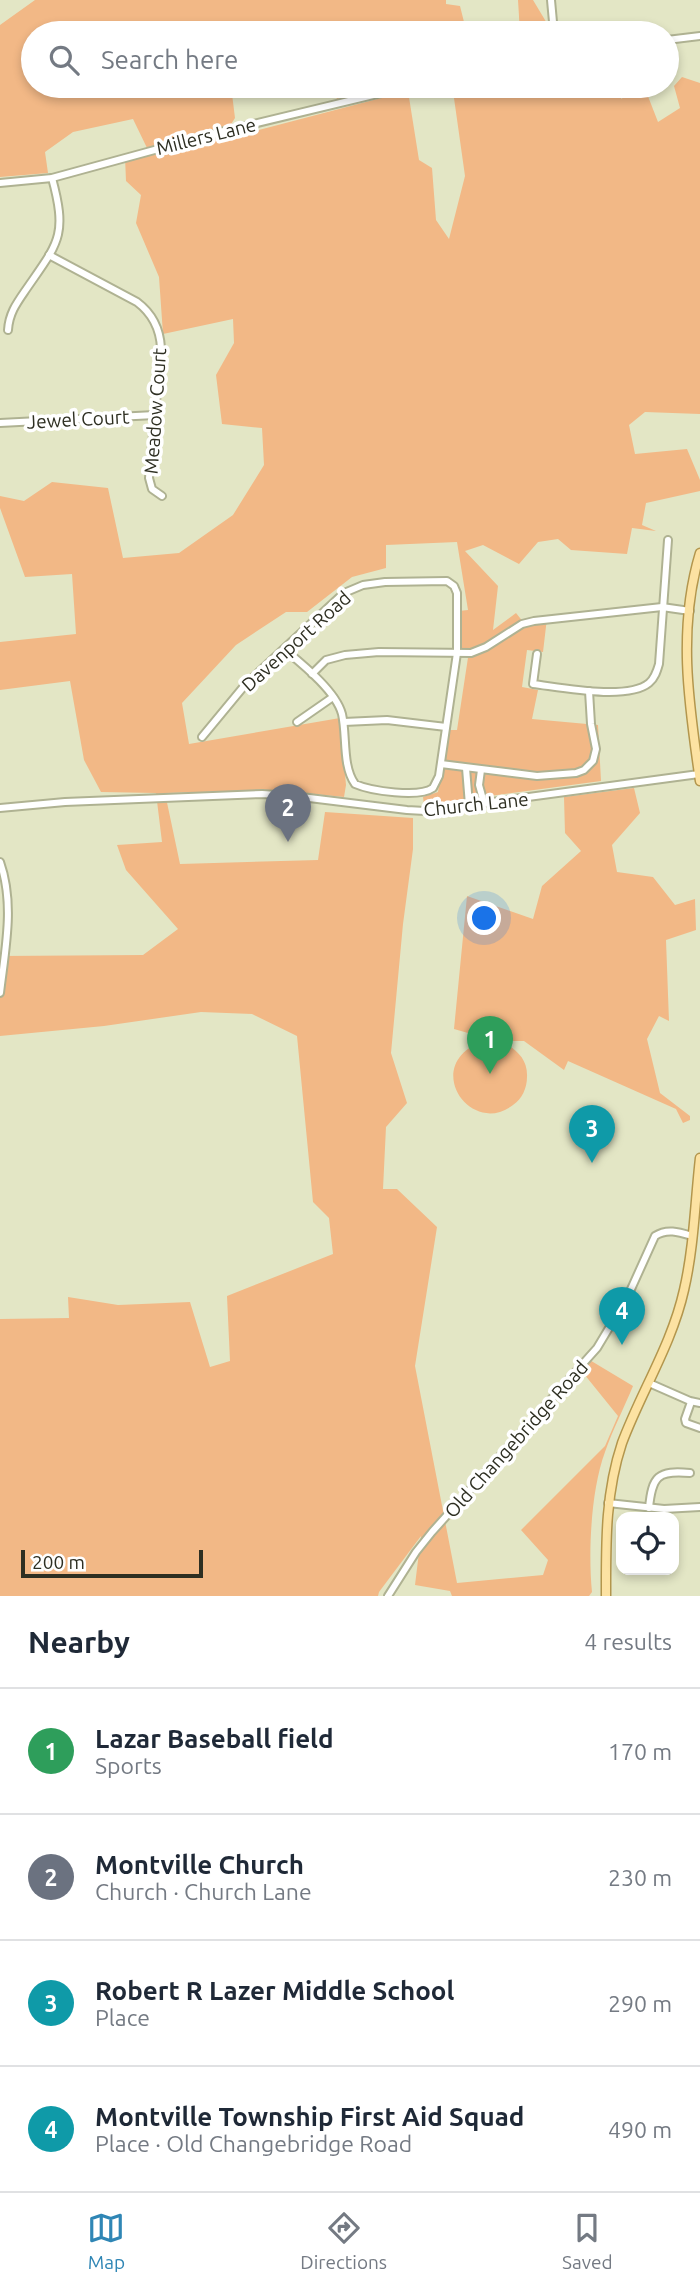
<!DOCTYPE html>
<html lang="en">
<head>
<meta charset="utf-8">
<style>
  body { margin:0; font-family:Ubuntu,sans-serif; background:#f2f2f3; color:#1f2937 }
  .controls { position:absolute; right:21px; bottom:21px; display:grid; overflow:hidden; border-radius:14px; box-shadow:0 4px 10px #0003 }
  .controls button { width:63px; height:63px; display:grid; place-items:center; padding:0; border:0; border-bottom:2px solid #e0e1e3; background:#fff; color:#1f2937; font:35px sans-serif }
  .scale { position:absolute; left:21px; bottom:18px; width:182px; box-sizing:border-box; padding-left:7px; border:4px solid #2e2f22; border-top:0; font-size:19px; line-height:24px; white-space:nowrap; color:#2e2f22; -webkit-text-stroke:5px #fff; paint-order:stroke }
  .you { position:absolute; left:485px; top:919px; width:24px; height:24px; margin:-18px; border:5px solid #fff; border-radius:50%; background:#1a73e8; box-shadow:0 0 0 10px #1a73e833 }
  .badge { display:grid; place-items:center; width:46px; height:46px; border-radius:50%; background:#2f86b5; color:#fff; font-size:23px; font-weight:700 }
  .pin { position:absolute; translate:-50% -58px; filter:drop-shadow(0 2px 4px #0008) }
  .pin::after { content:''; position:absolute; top:37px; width:24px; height:21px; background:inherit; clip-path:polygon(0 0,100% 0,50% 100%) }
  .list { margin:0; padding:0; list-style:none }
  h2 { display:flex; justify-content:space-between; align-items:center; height:91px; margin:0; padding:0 28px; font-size:30px }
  h2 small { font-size:23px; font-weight:400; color:#747a83 }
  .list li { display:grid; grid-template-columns:46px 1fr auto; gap:21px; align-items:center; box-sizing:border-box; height:126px; padding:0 28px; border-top:2px solid #e0e1e3 }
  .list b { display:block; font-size:26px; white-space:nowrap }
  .list p { margin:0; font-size:23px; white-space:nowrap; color:#747a83 }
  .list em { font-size:23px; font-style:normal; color:#747a83 }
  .icon { flex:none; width:38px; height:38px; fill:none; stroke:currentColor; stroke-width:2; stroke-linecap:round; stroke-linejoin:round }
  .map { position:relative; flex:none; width:700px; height:1596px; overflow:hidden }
  .search { position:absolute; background:#fff; box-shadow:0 4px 10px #0003; left:21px; right:21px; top:21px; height:77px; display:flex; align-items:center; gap:18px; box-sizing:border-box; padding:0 24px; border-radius:38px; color:#747a83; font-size:26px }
  .sheet { height:595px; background:#fff }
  nav { display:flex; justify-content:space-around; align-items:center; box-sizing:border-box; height:98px; border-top:2px solid #e0e1e3; background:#fff; font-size:19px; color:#747a83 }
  nav a { display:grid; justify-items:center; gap:4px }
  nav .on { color:#2f86b5 }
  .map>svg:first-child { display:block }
  .green { fill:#f2b886 }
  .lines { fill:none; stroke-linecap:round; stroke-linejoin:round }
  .minor-casing { stroke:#afb292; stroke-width:10 }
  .major-casing { stroke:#b3964d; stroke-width:11 }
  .minor { stroke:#fff; stroke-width:6 }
  .major { stroke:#fce2a2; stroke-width:8 }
  .labels { text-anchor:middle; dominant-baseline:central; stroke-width:7; stroke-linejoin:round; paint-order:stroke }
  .street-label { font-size:19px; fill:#2e2f22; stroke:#fff }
</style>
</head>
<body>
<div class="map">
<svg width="700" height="1596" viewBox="0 0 700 1596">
  <rect width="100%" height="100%" fill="#e3e6c5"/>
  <g class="green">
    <path d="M35,0H446V4L460,6L464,22L416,33H33V86H231L235,118L221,140L408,91L419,160L432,168L436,220L449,239L465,176L453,91L491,86H548L558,92L568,86H608L622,99L625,86H644L658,122L680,108L674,86L682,77L700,83V414L645,412L629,425L635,454L687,449L700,480V491L646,503L642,525L656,531L632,528L627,554L571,550L558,539L538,542L519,564L483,545L465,551L498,586L493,630L516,613L524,623L547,618L543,652L527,650L522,687L538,690L532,719L598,725L601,781L424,805L423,797L438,792L447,730H457L469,651L456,650L459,611L468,610L457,542L386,545V568L352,577L307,612H286L236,645L182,703L189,744L340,718L346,785L344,797L274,790L165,793L180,864L318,860L325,812L413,818V849L403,924L391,1053L407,1103L386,1127L383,1189H397L437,1227L415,1366L457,1583L543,1575L548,1560L521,1530L605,1446L618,1416L580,1369L588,1359L633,1386C624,1408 613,1429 605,1452C591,1490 588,1552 592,1592L589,1596H452L450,1591L415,1585L421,1536L379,1592L378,1596H0V1319L69,1318L68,1297L118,1305L190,1302L210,1367L230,1361L227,1296L333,1254L329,1218L313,1202L297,1036L252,1014L201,1012L104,1026L0,1036V956L143,955L178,929L126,870L117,845L162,842L156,793L101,792L84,760L70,681L0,690V642L76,634L72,574L25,577L0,508V496L24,501L52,482L108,488L123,558L179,553L233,515L264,465L262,428L222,424L216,375L234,343L233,319L163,334L159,277L136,223L141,195L126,181L125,157L148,150L133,119L73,132L45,152L48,173L0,177V25Z"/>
    <polygon points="518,0 533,0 548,25 545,33 520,33"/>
    <polygon points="330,86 398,86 337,99"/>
    <path d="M634,788L640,813L612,845L617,872L653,877L675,905L695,899L696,930L666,940L669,1021L659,1016L647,1039L660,1093L690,1116V1120L683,1123L676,1109L568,1061L564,1070L524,1041H501C516,1049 528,1059 527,1077C527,1088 522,1099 513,1105C469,1139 417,1060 489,1039L454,1029L467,896L533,919L542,886L581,851L565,833L564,797Z"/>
  </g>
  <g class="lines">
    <defs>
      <g id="minor">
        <polyline points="551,0 554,33"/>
        <polyline points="667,40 700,36"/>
        <polyline points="0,183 52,178 224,131 411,86"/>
        <path d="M49,255L137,302C153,314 160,329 161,348L149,478L152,489L162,496"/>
        <path d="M8,330C9,314 16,304 25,291C58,243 68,237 52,178"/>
        <polyline points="0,423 155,415"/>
        <path d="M537,654L533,684C559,687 627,701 649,683C655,678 657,671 659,664L668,540"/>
        <polyline points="312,674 326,660 345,655 379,652 471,653 486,647 522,624 534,621 662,607 690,611"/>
        <polyline points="297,722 333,697"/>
        <polyline points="344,722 387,720 446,727"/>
        <path d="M202,737L245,685L344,593L363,585L385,582L447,581L454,586L457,593V653L439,776L433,788C419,798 371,791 355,784C342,766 347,736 342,714C336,691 302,664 284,649"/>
        <polyline points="441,764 537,776 576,773 584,770 593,761 596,749 591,724 589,691"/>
        <polyline points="466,768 469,805"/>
        <polyline points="481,770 479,785 484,803"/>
        <polyline points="0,808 65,802 262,794 293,796 407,810 425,811 699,774"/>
        <path d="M0,862C15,904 5,950 0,993"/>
        <polyline points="649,1383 690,1401 700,1403"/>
        <polyline points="691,1402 685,1419 686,1423 700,1428"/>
        <polyline points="608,1503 664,1509 700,1507"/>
        <path d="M649,1508C652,1476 658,1470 690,1473"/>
        <path d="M388,1596L416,1552L432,1532L597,1348L627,1298L655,1236C667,1228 679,1232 692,1236"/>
      </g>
      <g id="major">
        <path d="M700,553C677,629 689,705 700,781"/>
        <path d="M606,1596C606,1544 605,1494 622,1443C641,1392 672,1344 684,1290C694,1247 695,1202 700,1158"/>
      </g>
    </defs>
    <use href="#minor" class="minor-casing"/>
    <use href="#major" class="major-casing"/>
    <use href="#minor" class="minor"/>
    <use href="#major" class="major"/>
  </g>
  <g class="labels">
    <g class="street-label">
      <text transform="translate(206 136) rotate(-14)">Millers Lane</text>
      <text transform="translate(155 411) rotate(-86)">Meadow Court</text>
      <text transform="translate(78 419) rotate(-3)">Jewel Court</text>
      <text transform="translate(296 641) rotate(-42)">Davenport Road</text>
      <text transform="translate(476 804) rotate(-6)">Church Lane</text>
      <text transform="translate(516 1439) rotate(-48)">Old Changebridge Road</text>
    </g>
  </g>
</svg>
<div class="controls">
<button><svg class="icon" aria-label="locate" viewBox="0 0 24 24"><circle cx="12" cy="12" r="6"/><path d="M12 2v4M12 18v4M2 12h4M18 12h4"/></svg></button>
</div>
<div class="scale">200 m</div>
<div class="you"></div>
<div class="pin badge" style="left:490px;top:1074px;background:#2e9e5b">1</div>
<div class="pin badge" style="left:288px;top:842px;background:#6b7280">2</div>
<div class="pin badge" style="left:592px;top:1163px;background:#0f9aa8">3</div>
<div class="pin badge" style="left:622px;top:1345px;background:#0f9aa8">4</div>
<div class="search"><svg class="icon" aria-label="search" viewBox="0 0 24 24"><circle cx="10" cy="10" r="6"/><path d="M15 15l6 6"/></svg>Search here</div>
</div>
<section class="sheet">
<h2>Nearby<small>4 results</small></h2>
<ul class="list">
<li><span class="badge" style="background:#2e9e5b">1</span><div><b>Lazar Baseball field</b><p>Sports</p></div><em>170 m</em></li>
<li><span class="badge" style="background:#6b7280">2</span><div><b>Montville Church</b><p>Church · Church Lane</p></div><em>230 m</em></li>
<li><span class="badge" style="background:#0f9aa8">3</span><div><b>Robert R Lazer Middle School</b><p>Place</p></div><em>290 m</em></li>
<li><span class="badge" style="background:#0f9aa8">4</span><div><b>Montville Township First Aid Squad</b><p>Place · Old Changebridge Road</p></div><em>490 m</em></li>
</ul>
</section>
<nav>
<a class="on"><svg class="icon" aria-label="map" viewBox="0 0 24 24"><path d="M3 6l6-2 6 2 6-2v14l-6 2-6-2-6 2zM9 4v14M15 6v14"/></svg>Map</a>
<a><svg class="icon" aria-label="directions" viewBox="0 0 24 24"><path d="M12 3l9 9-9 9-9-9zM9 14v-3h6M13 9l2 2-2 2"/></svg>Directions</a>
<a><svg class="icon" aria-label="saved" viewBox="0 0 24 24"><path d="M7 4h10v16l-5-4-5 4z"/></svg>Saved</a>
</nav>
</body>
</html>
